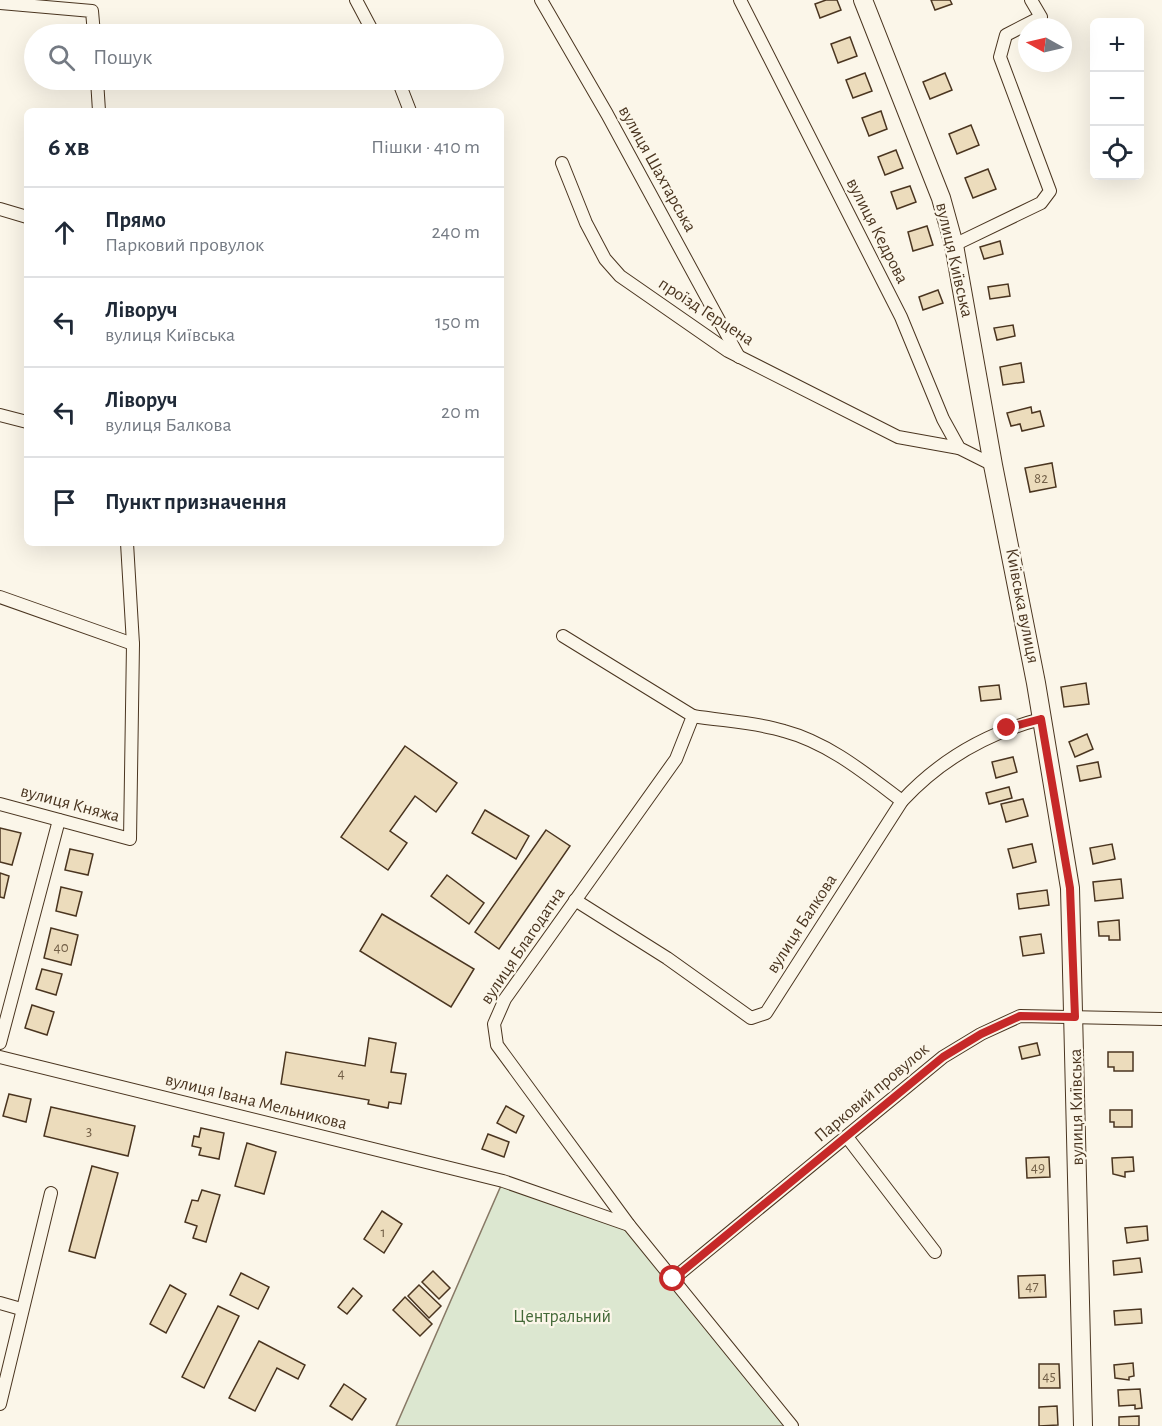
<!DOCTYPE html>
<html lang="uk">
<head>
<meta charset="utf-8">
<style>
  body { margin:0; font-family:"Alegreya Sans",sans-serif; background:#f2f2f3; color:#1f2937 }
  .controls { position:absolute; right:18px; top:18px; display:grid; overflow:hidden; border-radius:9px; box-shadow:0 6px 24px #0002 }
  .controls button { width:54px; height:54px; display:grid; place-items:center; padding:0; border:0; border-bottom:2px solid #e0e1e3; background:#fff; color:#1f2937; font:30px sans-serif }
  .compass { position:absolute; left:1018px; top:18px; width:54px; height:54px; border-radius:50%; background:#fff; box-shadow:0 6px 24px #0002; rotate:278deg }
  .stop { position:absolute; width:18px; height:18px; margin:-14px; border:4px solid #c62828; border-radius:50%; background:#fff }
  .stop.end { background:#c62828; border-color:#fff; box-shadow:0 2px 6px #0008 }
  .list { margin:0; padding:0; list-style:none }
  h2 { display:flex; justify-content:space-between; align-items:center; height:78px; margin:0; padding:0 24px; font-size:26px }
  h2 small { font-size:20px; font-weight:400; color:#747a83 }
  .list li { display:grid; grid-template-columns:39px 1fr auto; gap:18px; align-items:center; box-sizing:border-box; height:90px; padding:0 24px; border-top:2px solid #e0e1e3 }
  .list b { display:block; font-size:22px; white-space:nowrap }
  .list p { margin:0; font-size:20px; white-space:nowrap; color:#747a83 }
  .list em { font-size:20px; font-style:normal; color:#747a83 }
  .icon { flex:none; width:33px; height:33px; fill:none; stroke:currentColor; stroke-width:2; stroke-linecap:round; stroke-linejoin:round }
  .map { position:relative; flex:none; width:1162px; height:1426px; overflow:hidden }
  .search { position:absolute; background:#fff; box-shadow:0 6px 24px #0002; left:24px; top:24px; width:480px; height:66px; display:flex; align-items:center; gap:15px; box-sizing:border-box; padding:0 21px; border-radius:33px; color:#747a83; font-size:22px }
  .panel { position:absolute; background:#fff; box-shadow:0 6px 24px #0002; left:24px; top:108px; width:480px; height:438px; border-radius:9px }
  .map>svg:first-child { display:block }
  .green { fill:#dce7d0; stroke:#887966; stroke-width:1.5 }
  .building { fill:#ecdcbc; stroke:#4a3520; stroke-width:1.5 }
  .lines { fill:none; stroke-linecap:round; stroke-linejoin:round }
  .street-casing { stroke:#4a3520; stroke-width:14 }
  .secondary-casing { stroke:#4a3520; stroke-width:20 }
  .street { stroke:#fbf6e9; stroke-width:12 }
  .secondary { stroke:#fbf6e9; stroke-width:18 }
  .route { stroke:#c62828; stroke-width:8 }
  .labels { text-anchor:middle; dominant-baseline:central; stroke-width:4.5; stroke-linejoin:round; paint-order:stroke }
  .number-label { font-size:15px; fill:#725f47 }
  .street-label { font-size:18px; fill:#4a3520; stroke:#fbf6e9 }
  .park-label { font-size:18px; fill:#436837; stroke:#fbf6e9 }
</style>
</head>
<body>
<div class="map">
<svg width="1162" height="1426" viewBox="0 0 1162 1426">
  <rect width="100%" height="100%" fill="#fbf6e9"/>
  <polygon class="green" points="503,1181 629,1225 792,1426 396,1426"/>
  <g class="building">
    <polygon points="826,0 837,0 841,10 820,18 815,4"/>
    <polygon points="931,0 950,0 952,4 935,10"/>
    <polygon points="850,37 857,56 838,63 831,44"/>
    <polygon points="865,73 872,91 853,98 846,80"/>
    <polygon points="945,73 952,90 930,99 923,82"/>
    <polygon points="881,111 887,129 869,136 862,118"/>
    <polygon points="971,125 979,145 957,154 949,134"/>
    <polygon points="896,150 903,168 885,175 878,157"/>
    <polygon points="988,169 996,189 973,198 965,178"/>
    <polygon points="910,186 916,202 897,209 891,192"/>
    <polygon points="927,226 933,245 913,251 908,232"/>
    <polygon points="1000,241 1003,254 984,259 980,247"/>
    <polygon points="1008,284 1010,296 990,299 988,287"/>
    <polygon points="938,290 943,303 923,310 919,297"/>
    <polygon points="1013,325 1015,336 997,340 994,328"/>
    <polygon points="1021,363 1024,382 1003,385 1000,367"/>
    <polygon points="1031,407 1032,413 1040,411 1044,426 1022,431 1020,424 1011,426 1007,413"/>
    <polygon points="1052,463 1056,487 1030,492 1025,468"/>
    <polygon points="1086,683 1089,704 1064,707 1061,687"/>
    <polygon points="999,685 1001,699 981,701 979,687"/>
    <polygon points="1087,734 1093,749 1075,757 1069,742"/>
    <polygon points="405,746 457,783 436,812 415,796 390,831 407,843 388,870 341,837"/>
    <polygon points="1013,757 1017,772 996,778 992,762"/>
    <polygon points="1098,762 1101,777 1080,781 1077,766"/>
    <polygon points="1009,787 1012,798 989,804 986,793"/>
    <polygon points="1023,799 1028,816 1006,822 1001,804"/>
    <polygon points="485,810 529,836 516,859 472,833"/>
    <polygon points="0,828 21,833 12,865 0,862"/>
    <polygon points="546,830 570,846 499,949 475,932"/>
    <polygon points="1032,844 1036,862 1013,868 1008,849"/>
    <polygon points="1112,844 1115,859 1093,864 1090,848"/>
    <polygon points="70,849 93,854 88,875 65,870"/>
    <polygon points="0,873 9,876 4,898 0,897"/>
    <polygon points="447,875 484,903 469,924 431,896"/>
    <polygon points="1121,879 1123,898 1095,901 1093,882"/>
    <polygon points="61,887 82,892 76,916 56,911"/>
    <polygon points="1047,890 1049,905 1019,909 1017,894"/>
    <polygon points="382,914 474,969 451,1007 360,951"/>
    <polygon points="1119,920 1120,940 1109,940 1109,936 1099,936 1098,922"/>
    <polygon points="51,928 78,935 71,965 44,958"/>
    <polygon points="1041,934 1044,953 1023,956 1020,937"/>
    <polygon points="42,969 62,974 56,995 36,989"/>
    <polygon points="32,1005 54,1012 47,1035 25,1028"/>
    <polygon points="369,1038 396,1043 391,1072 406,1074 401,1104 389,1102 388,1108 368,1104 369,1100 281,1084 286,1052 365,1066"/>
    <polygon points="1037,1043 1040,1055 1022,1059 1019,1047"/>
    <polygon points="1108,1052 1133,1052 1133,1071 1114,1071 1114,1067 1108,1067"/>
    <polygon points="9,1094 31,1099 26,1122 3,1116"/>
    <polygon points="506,1106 524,1116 516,1133 497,1123"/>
    <polygon points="51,1107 135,1126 128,1156 44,1136"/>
    <polygon points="1110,1110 1132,1110 1132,1127 1114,1127 1114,1122 1110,1122"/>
    <polygon points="201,1128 224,1133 219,1159 199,1155 201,1148 192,1146 194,1136 199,1137"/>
    <polygon points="488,1134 509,1142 504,1157 482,1149"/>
    <polygon points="247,1143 276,1152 264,1194 235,1186"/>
    <polygon points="1049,1157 1050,1177 1027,1178 1026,1158"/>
    <polygon points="1133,1157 1134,1171 1125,1172 1125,1177 1113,1174 1112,1158"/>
    <polygon points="92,1166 118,1173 95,1258 69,1251"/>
    <polygon points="202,1190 220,1195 206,1242 193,1238 197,1226 185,1222 192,1200 198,1201"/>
    <polygon points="382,1211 402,1224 384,1253 364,1239"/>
    <polygon points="1147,1226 1148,1240 1127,1243 1125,1228"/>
    <polygon points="1140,1258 1142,1272 1114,1275 1113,1261"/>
    <polygon points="433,1271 450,1288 439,1299 422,1282"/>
    <polygon points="241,1273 269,1287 258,1309 230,1295"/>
    <polygon points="1045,1275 1046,1297 1019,1298 1018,1276"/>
    <polygon points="170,1285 186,1294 166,1333 150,1324"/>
    <polygon points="419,1285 441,1306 429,1318 408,1296"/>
    <polygon points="353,1288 362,1296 347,1314 338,1307"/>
    <polygon points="405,1297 432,1324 420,1336 393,1310"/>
    <polygon points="218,1306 239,1316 204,1388 182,1377"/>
    <polygon points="1141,1309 1142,1323 1115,1325 1114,1311"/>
    <polygon points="259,1341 305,1365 298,1379 277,1368 255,1411 229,1398"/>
    <polygon points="1133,1363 1134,1376 1129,1377 1129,1380 1115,1378 1114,1365"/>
    <polygon points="1039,1364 1059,1364 1060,1388 1039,1388"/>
    <polygon points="344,1384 366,1399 352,1420 330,1406"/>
    <polygon points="1140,1389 1142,1408 1135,1409 1135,1405 1119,1406 1118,1390"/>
    <polygon points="1057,1406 1058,1425 1039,1426 1039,1407"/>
    <polygon points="1139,1416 1139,1426 1119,1426 1119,1417"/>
  </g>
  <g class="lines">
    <defs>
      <g id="street">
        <polyline points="356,0 374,34"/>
        <polyline points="541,0 607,114 739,357"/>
        <polyline points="740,0 901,317 943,419 959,448 993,465"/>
        <polyline points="0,3 92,11 94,34"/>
        <polyline points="97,80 99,111"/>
        <polyline points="398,80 410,111"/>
        <polyline points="562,163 586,223 605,259 620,276 728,351 898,437 959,448"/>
        <polyline points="0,209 27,217"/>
        <polyline points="954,245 1041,203 1050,191 1000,57 1006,35 1041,17 1031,0"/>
        <polyline points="0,415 27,422"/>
        <polyline points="0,597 133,644"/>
        <polyline points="563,636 693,716 676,759 505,999 494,1024 497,1045 629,1225 792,1426"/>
        <path d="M693,716C723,721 755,722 784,731C829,743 866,774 902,801"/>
        <polyline points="0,804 130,839 133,644 127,543"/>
        <path d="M575,900L667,958L751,1018L766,1013L902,801C940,760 987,733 1041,719"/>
        <polyline points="0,1043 59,820"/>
        <polyline points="0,1057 503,1181 629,1225"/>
        <polyline points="847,1137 935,1252"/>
        <polyline points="673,1279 943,1057 981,1034 1020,1016 1162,1019"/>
        <polyline points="0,1303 21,1309"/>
        <polyline points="0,1404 51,1193"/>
      </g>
      <polyline id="secondary" points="863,0 941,198 954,245 993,465 1036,683 1070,888 1083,1426"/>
    </defs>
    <use href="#street" class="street-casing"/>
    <use href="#secondary" class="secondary-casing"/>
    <use href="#street" class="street"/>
    <use href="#secondary" class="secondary"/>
  </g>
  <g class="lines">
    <polyline class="route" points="673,1279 943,1057 981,1034 1020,1016 1075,1017 1070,888 1041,719 1007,728"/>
  </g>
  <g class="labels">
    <g class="number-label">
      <text x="1041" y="478">82</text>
      <text x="61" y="947">40</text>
      <text x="341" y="1073">4</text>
      <text x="89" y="1131">3</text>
      <text x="1038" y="1167">49</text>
      <text x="383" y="1232">1</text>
      <text x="1032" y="1286">47</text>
      <text x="1049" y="1376">45</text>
    </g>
    <g class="street-label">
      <text transform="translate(657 169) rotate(61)">вулиця Шахтарська</text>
      <text transform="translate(877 231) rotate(63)">вулиця Кедрова</text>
      <text transform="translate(954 260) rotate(77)">вулиця Київська</text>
      <text transform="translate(706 312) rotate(33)">проїзд Герцена</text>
      <text transform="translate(1022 606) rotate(79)">Київська вулиця</text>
      <text transform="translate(70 804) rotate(15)">вулиця Княжа</text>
      <text transform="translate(802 924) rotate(-57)">вулиця Балкова</text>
      <text transform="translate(523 946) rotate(-56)">вулиця Благодатна</text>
      <text transform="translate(872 1093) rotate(-40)">Парковий провулок</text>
      <text transform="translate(256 1102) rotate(14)">вулиця Івана Мельникова</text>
      <text transform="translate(1077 1107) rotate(-91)">вулиця Київська</text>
    </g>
    <g class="park-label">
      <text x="562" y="1317">Центральний</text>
    </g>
  </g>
</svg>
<div class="controls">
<button>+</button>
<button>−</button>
<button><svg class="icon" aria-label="locate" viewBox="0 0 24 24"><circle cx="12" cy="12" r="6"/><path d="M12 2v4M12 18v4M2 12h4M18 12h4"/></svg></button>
</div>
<svg class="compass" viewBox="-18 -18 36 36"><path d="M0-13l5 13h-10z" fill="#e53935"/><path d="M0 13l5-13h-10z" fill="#747a83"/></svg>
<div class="stop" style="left:673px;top:1279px"></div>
<div class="stop end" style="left:1007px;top:728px"></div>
<div class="search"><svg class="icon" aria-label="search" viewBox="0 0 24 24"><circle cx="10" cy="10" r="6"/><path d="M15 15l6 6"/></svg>Пошук</div>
<section class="panel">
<h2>6 хв<small>Пішки · 410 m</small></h2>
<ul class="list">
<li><svg class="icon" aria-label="ahead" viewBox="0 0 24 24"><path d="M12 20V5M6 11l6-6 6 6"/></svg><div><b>Прямо</b><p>Парковий провулок</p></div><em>240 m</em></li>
<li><svg class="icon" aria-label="left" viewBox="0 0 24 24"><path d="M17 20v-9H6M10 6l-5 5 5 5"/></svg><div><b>Ліворуч</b><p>вулиця Київська</p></div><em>150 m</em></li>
<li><svg class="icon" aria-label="left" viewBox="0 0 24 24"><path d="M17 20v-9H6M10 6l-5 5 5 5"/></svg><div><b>Ліворуч</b><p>вулиця Балкова</p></div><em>20 m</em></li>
<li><svg class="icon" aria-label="arrive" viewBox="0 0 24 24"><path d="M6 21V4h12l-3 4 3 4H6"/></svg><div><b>Пункт призначення</b></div></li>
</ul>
</section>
</div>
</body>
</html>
